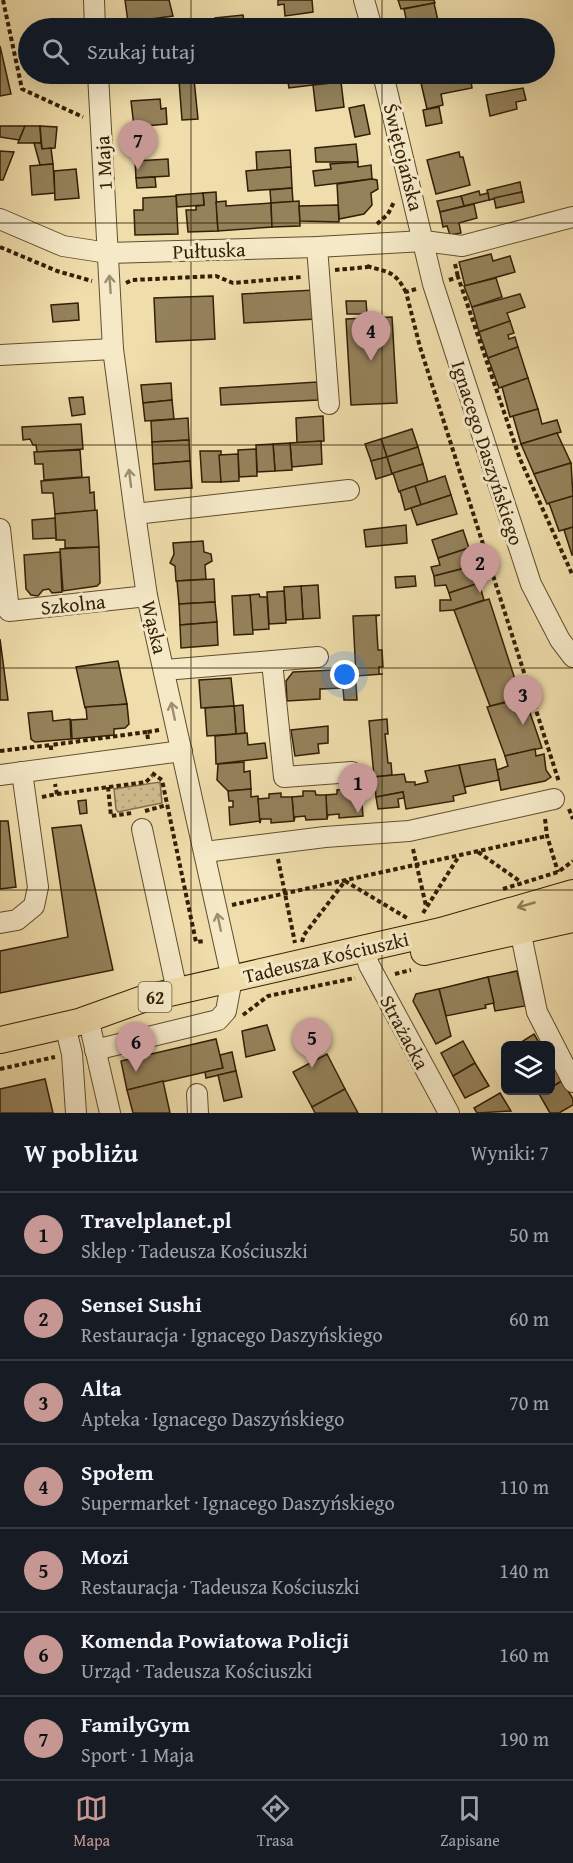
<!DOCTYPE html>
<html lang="pl">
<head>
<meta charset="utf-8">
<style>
  body { margin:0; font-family:"Gentium Book Plus",serif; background:#242831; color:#f1f3f6 }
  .controls { position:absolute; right:18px; bottom:18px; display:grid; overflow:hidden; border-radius:9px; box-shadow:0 6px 24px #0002 }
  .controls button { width:54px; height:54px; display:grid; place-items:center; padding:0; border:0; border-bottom:2px solid #363941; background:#171b24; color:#f1f3f6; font:30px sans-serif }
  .you { position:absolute; left:345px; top:675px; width:21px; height:21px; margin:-15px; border:4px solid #fff; border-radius:50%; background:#1a73e8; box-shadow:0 0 0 9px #1a73e833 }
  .badge { display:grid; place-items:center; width:39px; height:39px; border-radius:50%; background:#c59692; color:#111; font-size:20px; font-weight:700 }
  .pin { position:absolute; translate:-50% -50px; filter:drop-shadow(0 2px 3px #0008) }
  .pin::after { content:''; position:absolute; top:32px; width:21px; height:18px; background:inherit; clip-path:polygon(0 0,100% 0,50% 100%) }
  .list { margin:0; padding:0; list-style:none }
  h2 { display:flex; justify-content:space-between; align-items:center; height:78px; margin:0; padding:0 24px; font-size:26px }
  h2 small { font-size:20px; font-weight:400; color:#9ea1a6 }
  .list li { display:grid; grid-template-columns:39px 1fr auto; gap:18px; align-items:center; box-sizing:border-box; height:84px; padding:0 24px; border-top:2px solid #363941 }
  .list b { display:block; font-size:22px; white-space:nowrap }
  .list p { margin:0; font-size:20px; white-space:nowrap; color:#9ea1a6 }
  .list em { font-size:20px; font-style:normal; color:#9ea1a6 }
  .icon { flex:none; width:33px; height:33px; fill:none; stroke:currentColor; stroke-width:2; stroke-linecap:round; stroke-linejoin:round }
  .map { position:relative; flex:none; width:573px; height:1113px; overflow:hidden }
  .search { position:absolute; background:#171b24; box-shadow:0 6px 24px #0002; left:18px; right:18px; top:18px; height:66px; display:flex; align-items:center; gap:15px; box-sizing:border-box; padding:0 21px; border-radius:33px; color:#9ea1a6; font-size:22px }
  .sheet { height:666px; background:#171b24 }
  nav { display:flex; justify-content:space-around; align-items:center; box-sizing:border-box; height:84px; border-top:2px solid #363941; background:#171b24; font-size:16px; color:#9ea1a6 }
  nav a { display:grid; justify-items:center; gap:3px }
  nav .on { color:#c59692 }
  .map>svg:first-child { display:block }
  .grass { fill:url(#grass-dots); stroke:#806e4a; stroke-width:1.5 }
  .building { fill:#94825b; stroke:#321f05; stroke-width:1.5 }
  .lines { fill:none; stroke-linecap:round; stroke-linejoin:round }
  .minor-casing { stroke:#614e2e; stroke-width:22 }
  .major-casing { stroke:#321f05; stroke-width:28 }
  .path { stroke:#321f05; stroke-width:4; stroke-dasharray:4.5 3; stroke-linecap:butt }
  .minor { stroke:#f5e9c8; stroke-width:20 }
  .major { stroke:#efddab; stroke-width:26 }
  .oneway { stroke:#9d8e70 }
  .oneway2 { stroke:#907e58 }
  .grid { fill:none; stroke:#321f05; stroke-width:1.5; stroke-opacity:0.55 }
  .labels { text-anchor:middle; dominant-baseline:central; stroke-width:6; stroke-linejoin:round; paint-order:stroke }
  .shield { fill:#f5e9c8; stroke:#6c5c40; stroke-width:1.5 }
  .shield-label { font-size:18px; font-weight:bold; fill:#321f05 }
  .street-label { font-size:20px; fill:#321f05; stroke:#f5e9c8 }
</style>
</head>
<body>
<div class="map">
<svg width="573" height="1113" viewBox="0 0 573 1113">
  <defs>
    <pattern id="grass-dots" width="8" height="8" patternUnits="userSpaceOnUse" patternTransform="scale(1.5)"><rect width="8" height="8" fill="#cfbd8f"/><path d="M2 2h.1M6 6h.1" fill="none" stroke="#b2a27a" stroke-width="1.8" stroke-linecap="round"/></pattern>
  </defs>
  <rect width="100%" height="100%" fill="#efddab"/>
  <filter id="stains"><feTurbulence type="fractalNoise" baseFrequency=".00333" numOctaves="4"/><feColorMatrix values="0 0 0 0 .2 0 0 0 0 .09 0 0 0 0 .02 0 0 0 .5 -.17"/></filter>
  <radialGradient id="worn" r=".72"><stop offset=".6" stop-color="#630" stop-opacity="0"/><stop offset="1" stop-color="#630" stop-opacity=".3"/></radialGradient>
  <polygon class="grass" points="160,782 162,803 118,812 116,809 114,789"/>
  <g class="building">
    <polygon points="125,0 169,0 173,16 128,22"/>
    <polygon points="278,0 312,0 313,12 285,16 284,4 278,5"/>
    <polygon points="398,0 434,0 435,3 401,9"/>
    <polygon points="434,3 439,25 408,28 404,9"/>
    <polygon points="243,15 245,28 217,28 215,18"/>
    <polygon points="160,19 161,28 129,28 128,23"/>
    <polygon points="316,22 317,28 272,28"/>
    <polygon points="0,46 11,94 0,96"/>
    <polygon points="299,74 338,74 337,82 289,88 287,76"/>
    <polygon points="419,74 462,74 421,83"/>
    <polygon points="462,74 470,74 472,88 441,94 443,105 427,109 421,83"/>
    <polygon points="476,74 515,74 478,82"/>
    <polygon points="194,79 198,119 182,120 179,81"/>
    <polygon points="341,82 344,107 316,111 313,85"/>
    <polygon points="523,88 526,100 516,102 517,109 490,116 486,95"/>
    <polygon points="160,99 161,109 166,108 167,124 134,127 131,101"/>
    <polygon points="364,105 370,134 355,137 349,108"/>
    <polygon points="439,107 442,123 426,126 423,110"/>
    <polygon points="0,126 25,126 19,140 0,137"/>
    <polygon points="25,126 40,126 41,143 18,143"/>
    <polygon points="40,126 57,127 55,148 42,149"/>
    <polygon points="34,143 41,143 42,149 51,148 53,164 40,165"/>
    <polygon points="356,144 358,162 316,162 315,148"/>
    <polygon points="290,150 291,167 257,170 256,152"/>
    <polygon points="0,151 14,152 3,180 0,180"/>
    <polygon points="459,152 460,157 463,157 470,185 436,194 427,160"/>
    <polygon points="168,159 169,176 136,178 135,161"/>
    <polygon points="358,162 358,167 371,165 372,179 315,186 313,171 331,169 330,164"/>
    <polygon points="53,164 55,193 32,195 30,166"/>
    <polygon points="291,167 292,188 248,191 246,171"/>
    <polygon points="76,169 79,198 55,200 54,171"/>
    <polygon points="155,177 156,187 137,188 136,178"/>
    <polygon points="372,179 377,180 378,189 371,193 372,205 364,214 339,219 337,184"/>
    <polygon points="520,182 522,192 489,200 487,190"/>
    <polygon points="292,188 293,202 271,203 270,190"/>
    <polygon points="479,191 480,195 488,193 489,200 464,206 461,196"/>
    <polygon points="216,192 218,231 188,232 186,210 196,210 196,206 204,205 203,193"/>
    <polygon points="522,192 524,202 496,208 494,198"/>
    <polygon points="203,193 204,205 177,207 176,195"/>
    <polygon points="176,196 178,234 135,235 134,210 143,210 143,198"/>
    <polygon points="461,196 464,206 440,212 437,201"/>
    <polygon points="226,201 226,206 271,203 272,227 218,231 216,202"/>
    <polygon points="299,201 300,226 272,227 271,203"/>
    <polygon points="474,204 477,218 459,223 461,233 450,235 447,226 443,227 440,212"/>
    <polygon points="338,205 339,222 300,221 299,206"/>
    <polygon points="491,254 493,261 510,256 515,272 465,286 459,262"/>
    <polygon points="496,278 502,297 472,307 464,286"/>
    <polygon points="315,290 316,319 244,323 242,294"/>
    <polygon points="520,294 525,307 507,313 510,321 479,332 472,307"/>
    <polygon points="213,296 215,339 156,342 154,298"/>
    <polygon points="346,301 366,301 367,314 347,314"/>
    <polygon points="78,303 79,320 53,322 51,305"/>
    <polygon points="392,317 397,403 351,405 346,319"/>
    <polygon points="510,321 514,333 508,335 509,339 515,337 518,347 488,358 479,332"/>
    <polygon points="518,347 528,378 499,388 488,358"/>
    <polygon points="528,378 538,409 510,417 502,387"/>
    <polygon points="317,382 318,400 221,405 220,388"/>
    <polygon points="171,383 172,400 143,403 141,385"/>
    <polygon points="83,397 85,414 72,416 69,398"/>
    <polygon points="172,400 174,419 145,421 143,403"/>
    <polygon points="538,409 542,424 557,420 561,432 521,444 513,416"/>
    <polygon points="323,416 324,441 297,443 296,418"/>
    <polygon points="188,418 189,440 152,442 151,421"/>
    <polygon points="81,424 83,449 37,452 36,445 33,445 30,439 23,440 22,427"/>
    <polygon points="412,429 418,447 387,457 381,439"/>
    <polygon points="557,433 571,463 534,474 521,444"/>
    <polygon points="381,439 387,457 371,461 365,444"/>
    <polygon points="189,440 190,461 153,464 152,442"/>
    <polygon points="321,441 322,464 292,467 290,443"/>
    <polygon points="290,443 292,470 275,471 273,444"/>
    <polygon points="273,444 275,471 257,472 256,445"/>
    <polygon points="418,447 423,464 392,474 387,457"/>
    <polygon points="256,449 257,476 239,477 238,450"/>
    <polygon points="80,450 82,477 44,480 43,464 35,464 34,452"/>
    <polygon points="200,451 221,451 221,482 202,482"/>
    <polygon points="238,454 239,481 221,482 219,455"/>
    <polygon points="387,457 392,474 376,479 371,461"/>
    <polygon points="190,461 192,488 155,490 153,464"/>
    <polygon points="571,463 573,496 547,504 534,474"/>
    <polygon points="423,464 428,482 399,492 393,473"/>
    <polygon points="445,476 451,495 421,505 415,486"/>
    <polygon points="89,477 90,493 94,492 95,511 55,514 53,493 42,493 41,481"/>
    <polygon points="415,486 421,505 405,510 400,491"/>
    <polygon points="451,495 457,514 417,525 411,508"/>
    <polygon points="573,496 573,527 559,531 549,503"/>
    <polygon points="97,510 99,547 65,548 65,540 56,540 55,514"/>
    <polygon points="55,518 56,538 33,539 32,520"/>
    <polygon points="406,525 407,543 366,547 364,530"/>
    <polygon points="573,527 573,555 572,555 564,530"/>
    <polygon points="463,530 469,548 438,558 432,540"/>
    <polygon points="203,541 204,552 211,554 212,561 205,565 206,579 176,581 175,566 170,563 174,554 173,543"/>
    <polygon points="99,547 100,583 97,586 63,591 60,549"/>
    <polygon points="469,548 473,566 434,576 431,567 440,565 438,558"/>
    <polygon points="60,552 62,592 52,593 49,589 43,590 38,596 31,595 26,589 24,555"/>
    <polygon points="473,566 479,583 449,593 446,585 435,586 434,576"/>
    <polygon points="415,576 416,586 396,588 395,577"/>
    <polygon points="214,579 215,602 179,604 177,581"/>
    <polygon points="479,583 484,600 454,610 440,611 440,600 451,600 449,593"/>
    <polygon points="318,585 320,618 303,619 301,586"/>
    <polygon points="301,586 303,619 286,620 284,587"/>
    <polygon points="284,591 286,623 269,624 267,592"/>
    <polygon points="259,594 260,597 267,597 269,629 252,630 250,595"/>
    <polygon points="250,595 253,634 234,635 232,596"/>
    <polygon points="489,599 521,698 490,706 454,610"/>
    <polygon points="215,602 217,622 180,625 179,604"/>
    <polygon points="380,615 376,616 378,650 382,650 383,667 379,667 379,674 383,674 356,676 353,616"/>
    <polygon points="217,622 218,645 181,648 180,625"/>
    <polygon points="0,639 8,700 0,700"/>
    <polygon points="118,661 127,704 85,708 76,667"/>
    <polygon points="355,669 357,700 344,700 343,688 320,689 320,699 287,701 286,681 293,672"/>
    <polygon points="231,678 234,706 201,708 199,680"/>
    <polygon points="525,698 542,748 505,756 487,707"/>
    <polygon points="127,704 129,724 125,728 114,729 114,735 72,739 71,720 87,719 86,707"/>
    <polygon points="243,705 245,733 236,734 234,706"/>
    <polygon points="234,706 236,734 207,736 205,708"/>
    <polygon points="52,711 53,721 70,719 71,739 35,742 31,739 28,713"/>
    <polygon points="387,719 388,734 385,734 388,763 391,763 392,775 374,777 369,721"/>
    <polygon points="328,726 328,743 318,744 319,753 295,756 291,730"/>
    <polygon points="247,733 248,745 265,743 267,758 216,764 215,736"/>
    <polygon points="535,749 536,756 544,754 546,770 551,777 545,781 501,790 497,770 508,766 505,756"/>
    <polygon points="495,759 499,780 464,787 459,765"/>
    <polygon points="244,762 244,772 250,771 251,789 228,791 217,780 218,764"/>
    <polygon points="459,765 466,793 453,796 454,801 406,809 403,792 376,797 374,777 404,774 406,782 415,782 415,785 428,782 425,771"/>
    <polygon points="251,789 251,797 258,796 260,823 259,821 230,825 229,807 233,807 233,801 229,801 228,791"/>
    <polygon points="348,789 348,793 361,792 363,816 339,818 339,814 328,815 327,819 326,795 337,794 337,790"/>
    <polygon points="303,791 315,791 316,795 326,795 327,819 306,820 305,816 295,817 294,821 292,797 303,796"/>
    <polygon points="403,792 404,798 398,799 399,807 378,809 376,797"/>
    <polygon points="281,793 281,797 292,797 294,821 271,823 271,819 261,819 260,823 258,799 269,798 269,794"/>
    <polygon points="86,800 87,813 80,814 78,801"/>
    <polygon points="0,821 8,821 16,887 0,889"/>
    <polygon points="81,825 113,970 0,993 0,951 68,937 52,828"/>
    <polygon points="517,971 525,1006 495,1011 488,977"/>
    <polygon points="488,977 494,1003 485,1005 486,1008 446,1016 439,989"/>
    <polygon points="439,989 451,1036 436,1044 413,1001 416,994"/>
    <polygon points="267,1025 275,1050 246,1057 242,1031"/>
    <polygon points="534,1034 541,1046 515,1046"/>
    <polygon points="216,1039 223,1068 127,1090 121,1061"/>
    <polygon points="463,1041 475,1063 453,1076 441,1053"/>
    <polygon points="232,1052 236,1071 206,1078 205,1072 223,1068 220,1055"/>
    <polygon points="327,1054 345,1089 312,1107 293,1072"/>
    <polygon points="550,1061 562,1081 550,1088"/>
    <polygon points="475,1063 489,1086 465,1098 453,1076"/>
    <polygon points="236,1071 242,1097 224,1101 218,1075"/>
    <polygon points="45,1079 53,1113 0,1113 0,1089"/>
    <polygon points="163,1081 170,1113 133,1113 127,1090"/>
    <polygon points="562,1081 573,1099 573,1105 559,1113 550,1113 539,1094 550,1090 550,1088"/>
    <polygon points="345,1089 358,1113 315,1113 312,1107"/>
    <polygon points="500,1093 511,1111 477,1113 474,1108"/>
  </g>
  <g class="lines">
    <defs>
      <g id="minor">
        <polyline points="94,0 95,28"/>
        <polyline points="364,0 372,28"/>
        <polyline points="383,74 433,284 462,373 531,584 560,640 573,657"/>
        <polyline points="0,219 63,246 108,253 317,247 424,241 462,246 573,217"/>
        <polyline points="317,247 329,404"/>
        <polyline points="0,355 113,349"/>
        <polyline points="135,514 349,490"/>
        <polyline points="0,529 9,611 147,596"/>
        <polyline points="272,662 284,777 352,772"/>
        <polyline points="165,670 318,657"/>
        <polyline points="0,775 182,751"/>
        <polyline points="142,829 177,991"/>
        <polyline points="205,852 325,837 409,831 554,799"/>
        <polyline points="0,923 17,920 34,906 38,887 22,772"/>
        <polyline points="520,930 537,1012 573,1082"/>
        <polyline points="364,949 369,965 449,1113"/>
        <polyline points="89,1022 110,1113"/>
        <polyline points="65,1025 72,1054 76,1113"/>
        <polyline points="95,1050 218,1020 226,1011 232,979 147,596 135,514 113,349 98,74"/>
        <polyline points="197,1094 198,1113"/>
      </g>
      <g id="major">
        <polyline points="424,952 573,919"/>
        <polyline points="0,1040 79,1022 143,999 441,931 573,893"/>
      </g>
    </defs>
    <use href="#minor" class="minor-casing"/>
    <use href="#major" class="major-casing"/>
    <g class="path">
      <polyline points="3,0 22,89 83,117"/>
      <polyline points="377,224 388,214 394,202"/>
      <polyline points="0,247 57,271 92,281"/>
      <polyline points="455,264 458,277"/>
      <path d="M367,266C389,273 394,270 406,292"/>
      <polyline points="335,270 368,267"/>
      <polyline points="449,280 458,277 520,459 573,576"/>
      <polyline points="126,283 132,280 216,276 233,283 302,277"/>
      <polyline points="416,289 406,292 420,347 559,782"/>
      <polyline points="148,739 147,732 159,730"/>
      <polyline points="51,750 51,745 147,732"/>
      <polyline points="0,751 51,745"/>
      <polyline points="152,773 162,780 196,942 205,941"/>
      <polyline points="108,787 111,816 132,813"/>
      <polyline points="57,794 146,782 152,776"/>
      <polyline points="42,797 57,794 55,784"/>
      <polyline points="569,809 573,819"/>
      <polyline points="145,811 167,805"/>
      <polyline points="545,819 547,836 558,872"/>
      <polyline points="413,849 426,906"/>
      <polyline points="478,852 521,882"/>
      <polyline points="278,859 295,943"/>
      <polyline points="503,889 558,872 573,861"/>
      <polyline points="232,905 547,836"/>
      <polyline points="423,913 459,856"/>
      <polyline points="302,942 304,935 345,881 407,918"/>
      <polyline points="395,974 411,970"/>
      <polyline points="243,1015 268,996 355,978"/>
      <polyline points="0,1069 55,1057"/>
    </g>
    <use href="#minor" class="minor"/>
    <use href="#major" class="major"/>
  </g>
  <defs><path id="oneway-shaft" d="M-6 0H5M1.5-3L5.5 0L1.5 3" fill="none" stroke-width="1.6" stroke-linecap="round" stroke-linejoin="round" transform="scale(1.5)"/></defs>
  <g class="oneway">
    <use href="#oneway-shaft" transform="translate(110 284) rotate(-94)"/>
    <use href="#oneway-shaft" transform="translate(130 478) rotate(-97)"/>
    <use href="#oneway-shaft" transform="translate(173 711) rotate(-102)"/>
    <use href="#oneway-shaft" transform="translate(219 922) rotate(-102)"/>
  </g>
  <use class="oneway2" href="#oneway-shaft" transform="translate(526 905) rotate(164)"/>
  <path class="grid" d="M191,0V28M382,0V28M191,74V1113M382,74V1113M0,223H573M0,445H573M0,668H573M0,890H573"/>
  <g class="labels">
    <rect class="shield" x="138.5" y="982" width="33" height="30" rx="4.5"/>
    <g class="shield-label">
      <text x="155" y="997">62</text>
    </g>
    <g class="street-label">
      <text transform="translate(404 157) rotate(76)">Świętojańska</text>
      <text transform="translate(103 163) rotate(-93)">1 Maja</text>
      <text transform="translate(209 250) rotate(-2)">Pułtuska</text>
      <text transform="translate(488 453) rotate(72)">Ignacego Daszyńskiego</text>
      <text transform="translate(73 604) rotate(-6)">Szkolna</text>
      <text transform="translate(155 627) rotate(77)">Wąska</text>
      <text transform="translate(326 957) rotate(-13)">Tadeusza Kościuszki</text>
      <text transform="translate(405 1032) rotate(62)">Strażacka</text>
    </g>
  </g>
  <rect width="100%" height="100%" filter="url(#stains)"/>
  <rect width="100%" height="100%" fill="url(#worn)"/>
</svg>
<div class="controls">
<button><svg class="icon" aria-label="layers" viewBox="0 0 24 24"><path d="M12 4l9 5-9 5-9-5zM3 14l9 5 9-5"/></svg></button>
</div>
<div class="you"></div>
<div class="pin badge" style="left:358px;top:813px">1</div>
<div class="pin badge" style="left:480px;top:593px">2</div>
<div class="pin badge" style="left:523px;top:725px">3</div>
<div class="pin badge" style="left:371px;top:361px">4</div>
<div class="pin badge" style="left:312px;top:1068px">5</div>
<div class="pin badge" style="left:136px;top:1072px">6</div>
<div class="pin badge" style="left:138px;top:170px">7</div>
<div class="search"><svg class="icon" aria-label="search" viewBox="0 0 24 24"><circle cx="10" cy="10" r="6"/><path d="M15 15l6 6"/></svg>Szukaj tutaj</div>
</div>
<section class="sheet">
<h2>W pobliżu<small>Wyniki: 7</small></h2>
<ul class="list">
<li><span class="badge">1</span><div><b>Travelplanet.pl</b><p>Sklep · Tadeusza Kościuszki</p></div><em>50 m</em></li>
<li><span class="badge">2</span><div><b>Sensei Sushi</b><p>Restauracja · Ignacego Daszyńskiego</p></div><em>60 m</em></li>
<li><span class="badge">3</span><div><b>Alta</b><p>Apteka · Ignacego Daszyńskiego</p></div><em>70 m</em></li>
<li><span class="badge">4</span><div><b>Społem</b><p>Supermarket · Ignacego Daszyńskiego</p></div><em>110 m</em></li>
<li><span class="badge">5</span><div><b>Mozi</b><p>Restauracja · Tadeusza Kościuszki</p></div><em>140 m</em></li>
<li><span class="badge">6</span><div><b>Komenda Powiatowa Policji</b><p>Urząd · Tadeusza Kościuszki</p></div><em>160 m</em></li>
<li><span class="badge">7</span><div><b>FamilyGym</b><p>Sport · 1 Maja</p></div><em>190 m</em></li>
</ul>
</section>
<nav>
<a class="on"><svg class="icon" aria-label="map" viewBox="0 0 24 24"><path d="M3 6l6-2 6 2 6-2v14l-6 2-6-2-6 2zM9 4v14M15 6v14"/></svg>Mapa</a>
<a><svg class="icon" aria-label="directions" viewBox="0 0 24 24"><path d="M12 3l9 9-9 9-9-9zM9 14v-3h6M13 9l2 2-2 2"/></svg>Trasa</a>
<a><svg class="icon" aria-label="saved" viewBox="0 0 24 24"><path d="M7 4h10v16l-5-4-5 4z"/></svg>Zapisane</a>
</nav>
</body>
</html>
